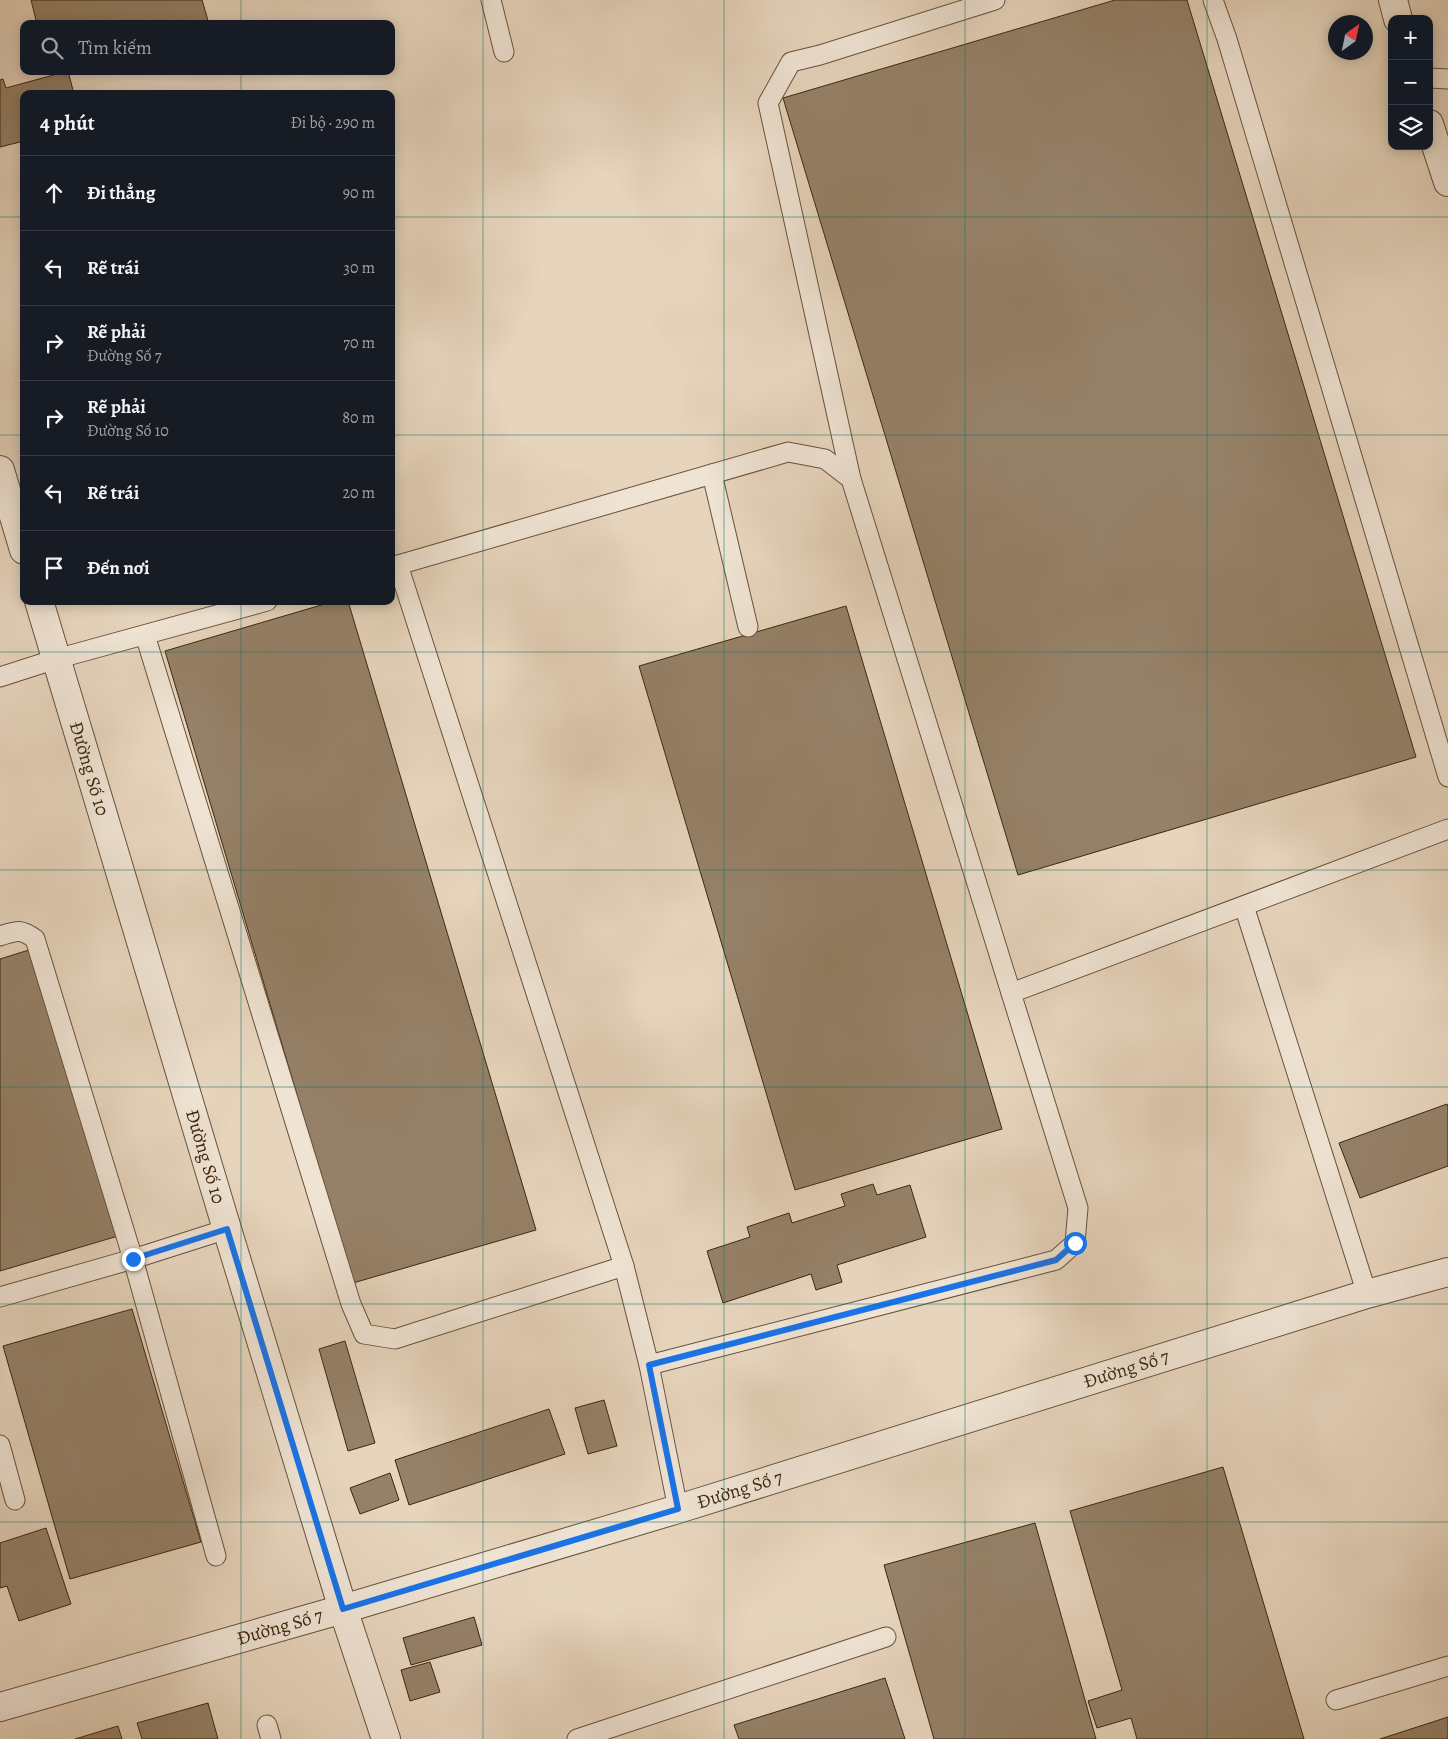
<!DOCTYPE html>
<html lang="vi">
<head>
<meta charset="utf-8">
<style>
  body { margin:0; font-family:Alegreya,serif; background:#20242c; color:#f1f3f6 }
  .controls { position:absolute; right:15px; top:15px; display:grid; overflow:hidden; border-radius:10px; box-shadow:0 2px 12px #0003 }
  .controls button { width:45px; height:45px; display:grid; place-items:center; padding:0; border:0; border-bottom:1px solid #363941; background:#171b24; color:#f1f3f6; font:25px sans-serif }
  .compass { position:absolute; left:1328px; top:15px; width:45px; height:45px; border-radius:50%; background:#171b24; box-shadow:0 2px 12px #0003; rotate:33deg }
  .stop { position:absolute; width:15px; height:15px; margin:-11px; border:4px solid #1a73e8; border-radius:50%; background:#fff }
  .stop.end { background:#1a73e8; border-color:#fff; box-shadow:0 1px 5px #0008 }
  .list { margin:0; padding:0; list-style:none }
  h2 { display:flex; justify-content:space-between; align-items:center; height:65px; margin:0; padding:0 20px; font-size:21px }
  h2 small { font-size:16px; font-weight:400; color:#9ea1a6 }
  .list li { display:grid; grid-template-columns:32px 1fr auto; gap:15px; align-items:center; box-sizing:border-box; height:75px; padding:0 20px; border-top:1px solid #363941 }
  .list b { display:block; font-size:19px; white-space:nowrap }
  .list p { margin:0; font-size:16px; white-space:nowrap; color:#9ea1a6 }
  .list em { font-size:16px; font-style:normal; color:#9ea1a6 }
  .icon { flex:none; width:28px; height:28px; fill:none; stroke:currentColor; stroke-width:2; stroke-linecap:round; stroke-linejoin:round }
  .map { position:relative; flex:none; width:1448px; height:1739px; overflow:hidden }
  .search { position:absolute; background:#171b24; box-shadow:0 2px 12px #0003; left:20px; top:20px; width:375px; height:55px; display:flex; align-items:center; gap:12px; box-sizing:border-box; padding:0 18px; border-radius:10px; color:#9ea1a6; font-size:19px }
  .panel { position:absolute; background:#171b24; box-shadow:0 2px 12px #0003; left:20px; top:90px; width:375px; height:515px; border-radius:10px }
  .map>svg:first-child { display:block }
  .building { fill:#958168; stroke:#3d270d }
  .lines { fill:none; stroke-linecap:round; stroke-linejoin:round }
  .service-casing { stroke:#675239; stroke-width:21 }
  .minor-casing { stroke:#675239; stroke-width:30 }
  .service { stroke:#efe3d3; stroke-width:19 }
  .minor { stroke:#efe3d3; stroke-width:28 }
  .route { stroke:#1a73e8; stroke-width:6 }
  .grid { fill:none; stroke:#0f766e; stroke-width:1; stroke-opacity:0.55 }
  .labels { text-anchor:middle; dominant-baseline:central; stroke-width:4; stroke-linejoin:round; paint-order:stroke }
  .street-label { font-size:19px; fill:#3d270d; stroke:#efe3d3 }
</style>
</head>
<body>
<div class="map">
<svg width="1448" height="1739" viewBox="0 0 1448 1739">
  <rect width="100%" height="100%" fill="#e6d4bc"/>
  <filter id="stains"><feTurbulence type="fractalNoise" baseFrequency=".004" numOctaves="4"/><feColorMatrix values="0 0 0 0 .2 0 0 0 0 .09 0 0 0 0 .02 0 0 0 .5 -.17"/></filter>
  <radialGradient id="worn" r=".72"><stop offset=".6" stop-color="#630" stop-opacity="0"/><stop offset="1" stop-color="#630" stop-opacity=".3"/></radialGradient>
  <g class="building">
    <polygon points="31,0 202,0 209,24 37,24"/>
    <polygon points="1115,0 1187,0 1416,757 1018,875 783,98"/>
    <polygon points="68,71 74,94 24,94 24,141 0,147 0,80 3,79 6,88"/>
    <polygon points="335,601 348,601 536,1230 353,1283 165,651"/>
    <polygon points="846,606 1002,1129 795,1190 639,666"/>
    <polygon points="32,949 118,1236 0,1271 0,959"/>
    <polygon points="1447,1104 1448,1107 1448,1166 1360,1198 1339,1143"/>
    <polygon points="873,1184 877,1195 910,1185 926,1237 837,1265 842,1282 816,1290 811,1274 723,1303 707,1251 750,1237 747,1227 789,1213 792,1223 845,1206 841,1194"/>
    <polygon points="132,1309 201,1542 70,1579 3,1346"/>
    <polygon points="345,1341 375,1443 348,1451 319,1349"/>
    <polygon points="604,1400 617,1446 588,1454 575,1408"/>
    <polygon points="549,1409 565,1454 409,1505 395,1460"/>
    <polygon points="1223,1467 1304,1739 1137,1739 1131,1718 1097,1728 1088,1701 1122,1690 1070,1511"/>
    <polygon points="390,1473 399,1500 360,1514 350,1488"/>
    <polygon points="1035,1523 1096,1739 934,1739 884,1565"/>
    <polygon points="46,1528 71,1604 19,1621 7,1586 0,1588 0,1543"/>
    <polygon points="474,1617 482,1645 411,1665 403,1638"/>
    <polygon points="430,1662 440,1692 410,1701 401,1670"/>
    <polygon points="885,1678 905,1739 739,1739 734,1725"/>
    <polygon points="208,1703 218,1739 142,1739 137,1723"/>
    <polygon points="1448,1717 1448,1739 1380,1739"/>
    <polygon points="118,1726 122,1739 75,1739"/>
  </g>
  <g class="lines">
    <defs>
      <g id="service">
        <polyline points="491,0 504,52"/>
        <polyline points="1213,0 1227,39 1448,777"/>
        <polyline points="1429,78 1448,79"/>
        <polyline points="712,474 748,627"/>
        <polyline points="851,479 768,103 791,62 820,55 995,0"/>
        <polyline points="398,565 624,1266 649,1365 678,1509"/>
        <polyline points="391,567 788,452 825,459 851,479 1078,1208 1075,1243 1056,1260 649,1365"/>
        <polyline points="145,635 351,1304 364,1334 395,1339 624,1266"/>
        <polyline points="0,677 56,659 267,601"/>
        <polyline points="1244,906 1367,1294"/>
        <path d="M0,936C16,931 20,928 35,939L133,1259L216,1556"/>
        <polyline points="1011,993 1448,829"/>
        <polyline points="0,1297 133,1259 227,1229"/>
        <polyline points="0,1445 15,1500"/>
        <polyline points="1336,1700 1448,1666"/>
        <polyline points="267,1725 271,1739"/>
        <polyline points="577,1739 886,1637"/>
      </g>
      <g id="minor">
        <polyline points="1393,0 1398,19"/>
        <polyline points="1429,124 1448,182"/>
        <polyline points="0,470 24,550"/>
        <path id="s1" d="M39,601L227,1229L343,1609L386,1739"/>
        <path id="s2" d="M0,1707L343,1609L678,1509L1367,1294L1448,1272"/>
      </g>
    </defs>
    <use href="#service" class="service-casing"/>
    <use href="#minor" class="minor-casing"/>
    <use href="#service" class="service"/>
    <use href="#minor" class="minor"/>
  </g>
  <g class="lines">
    <polyline class="route" points="133,1259 227,1229 343,1609 678,1509 649,1365 1056,1260 1075,1243"/>
  </g>
  <path class="grid" d="M241,0V24M483,0V1739M724,0V1739M965,0V1739M1207,0V1739M241,71V94M0,217H24M391,217H1448M0,435H24M391,435H1448M241,601V1739M0,652H1448M0,870H1448M0,1087H1448M0,1304H1448M0,1522H1448"/>
  <g class="labels">
    <g class="street-label">
      <text stroke="none"><textPath href="#s1" startOffset="175">Đường Số 10</textPath></text>
      <text stroke="none"><textPath href="#s1" startOffset="580">Đường Số 10</textPath></text>
      <text stroke="none"><textPath href="#s2" startOffset="1176">Đường Số 7</textPath></text>
      <text stroke="none"><textPath href="#s2" startOffset="771">Đường Số 7</textPath></text>
      <text stroke="none"><textPath href="#s2" startOffset="291">Đường Số 7</textPath></text>
    </g>
  </g>
  <rect width="100%" height="100%" filter="url(#stains)"/>
  <rect width="100%" height="100%" fill="url(#worn)"/>
</svg>
<div class="controls">
<button>+</button>
<button>−</button>
<button><svg class="icon" aria-label="layers" viewBox="0 0 24 24"><path d="M12 4l9 5-9 5-9-5zM3 14l9 5 9-5"/></svg></button>
</div>
<svg class="compass" viewBox="-18 -18 36 36"><path d="M0-13l5 13h-10z" fill="#e53935"/><path d="M0 13l5-13h-10z" fill="#9ea1a6"/></svg>
<div class="stop" style="left:1075px;top:1243px"></div>
<div class="stop end" style="left:133px;top:1259px"></div>
<div class="search"><svg class="icon" aria-label="search" viewBox="0 0 24 24"><circle cx="10" cy="10" r="6"/><path d="M15 15l6 6"/></svg>Tìm kiếm</div>
<section class="panel">
<h2>4 phút<small>Đi bộ · 290 m</small></h2>
<ul class="list">
<li><svg class="icon" aria-label="ahead" viewBox="0 0 24 24"><path d="M12 20V5M6 11l6-6 6 6"/></svg><div><b>Đi thẳng</b></div><em>90 m</em></li>
<li><svg class="icon" aria-label="left" viewBox="0 0 24 24"><path d="M17 20v-9H6M10 6l-5 5 5 5"/></svg><div><b>Rẽ trái</b></div><em>30 m</em></li>
<li><svg class="icon" aria-label="right" viewBox="0 0 24 24"><path d="M7 20v-9h11M14 6l5 5-5 5"/></svg><div><b>Rẽ phải</b><p>Đường Số 7</p></div><em>70 m</em></li>
<li><svg class="icon" aria-label="right" viewBox="0 0 24 24"><path d="M7 20v-9h11M14 6l5 5-5 5"/></svg><div><b>Rẽ phải</b><p>Đường Số 10</p></div><em>80 m</em></li>
<li><svg class="icon" aria-label="left" viewBox="0 0 24 24"><path d="M17 20v-9H6M10 6l-5 5 5 5"/></svg><div><b>Rẽ trái</b></div><em>20 m</em></li>
<li><svg class="icon" aria-label="arrive" viewBox="0 0 24 24"><path d="M6 21V4h12l-3 4 3 4H6"/></svg><div><b>Đến nơi</b></div></li>
</ul>
</section>
</div>
</body>
</html>
